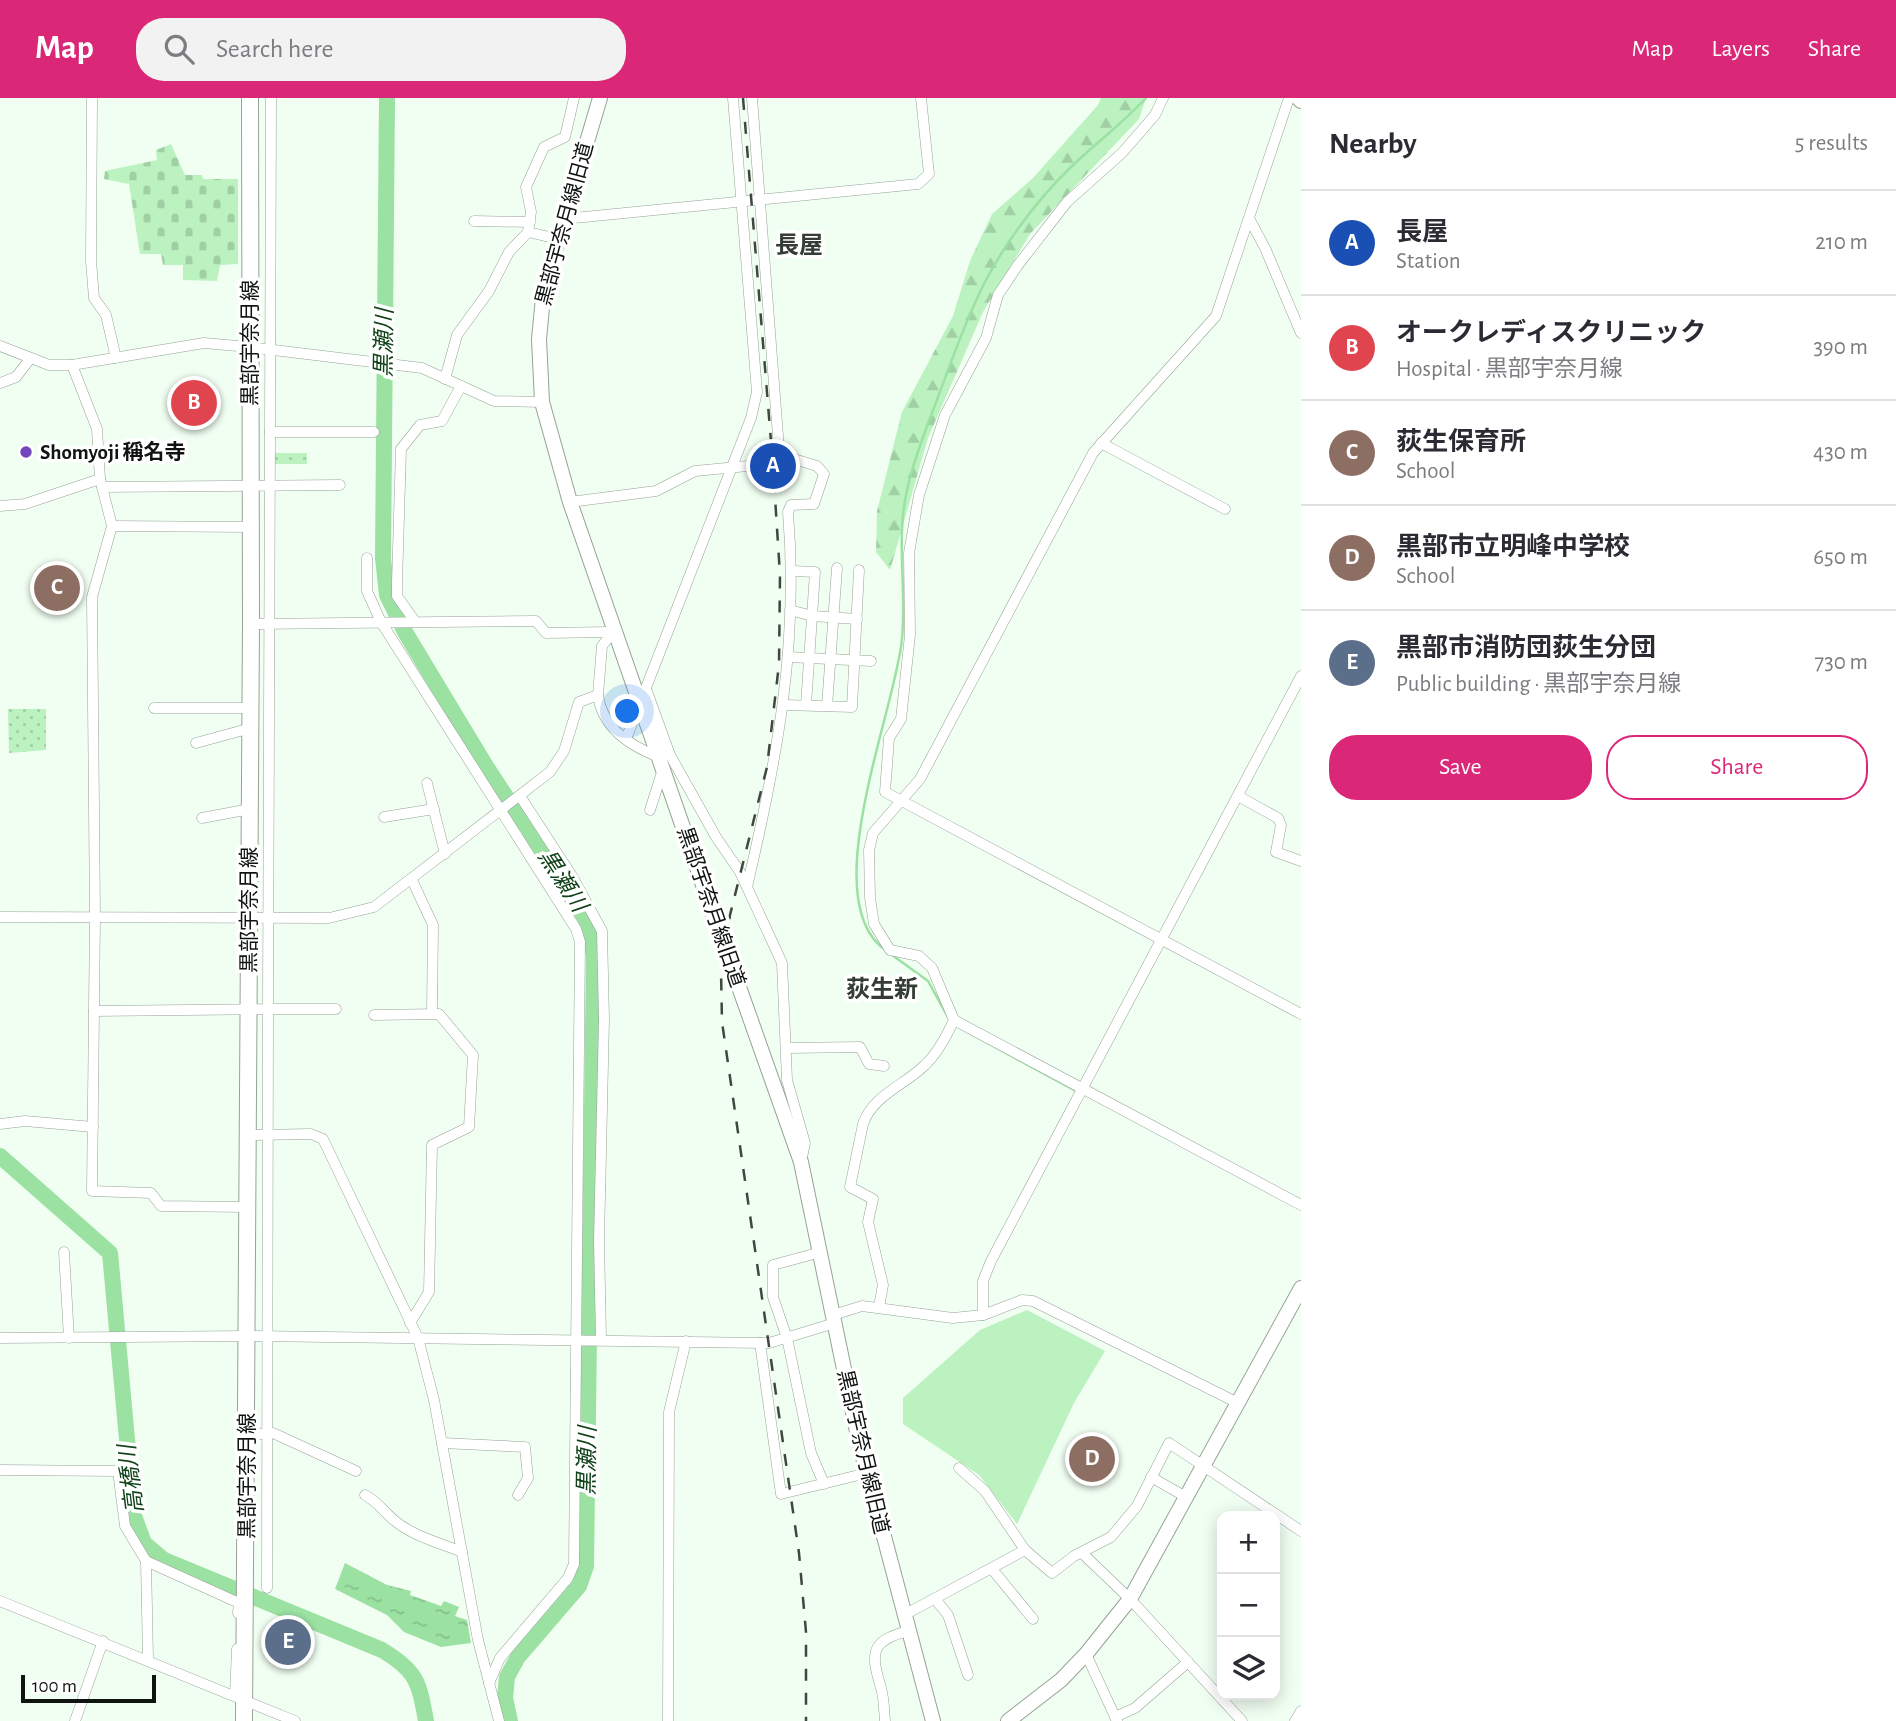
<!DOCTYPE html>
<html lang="en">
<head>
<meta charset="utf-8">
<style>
  body { margin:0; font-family:"Alegreya Sans","Noto Sans JP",sans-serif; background:#f2f2f3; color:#2b2b33 }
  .controls { position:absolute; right:21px; bottom:21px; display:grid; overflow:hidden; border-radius:14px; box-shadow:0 4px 18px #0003 }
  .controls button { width:63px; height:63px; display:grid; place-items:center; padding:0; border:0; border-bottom:2px solid #e1e1e2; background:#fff; color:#2b2b33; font:35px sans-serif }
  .scale { position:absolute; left:21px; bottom:18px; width:135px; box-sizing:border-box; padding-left:7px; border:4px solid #0f1410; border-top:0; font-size:19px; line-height:24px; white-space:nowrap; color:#0f1410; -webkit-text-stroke:5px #fff; paint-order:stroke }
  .you { position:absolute; left:628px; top:614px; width:24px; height:24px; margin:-18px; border:5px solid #fff; border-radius:50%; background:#1a73e8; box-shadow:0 0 0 10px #1a73e833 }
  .badge { display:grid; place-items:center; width:46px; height:46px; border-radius:50%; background:#db2777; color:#fff; font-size:23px; font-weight:700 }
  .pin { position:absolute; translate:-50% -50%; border:4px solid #fff; box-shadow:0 2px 7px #0006 }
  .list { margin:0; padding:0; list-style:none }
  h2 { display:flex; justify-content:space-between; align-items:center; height:91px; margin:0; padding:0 28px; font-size:30px }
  h2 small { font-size:23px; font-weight:400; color:#7c7c81 }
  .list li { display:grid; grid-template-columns:46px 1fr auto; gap:21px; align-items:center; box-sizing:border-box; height:105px; padding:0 28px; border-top:2px solid #e1e1e2 }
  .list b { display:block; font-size:26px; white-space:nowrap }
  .list p { margin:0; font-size:23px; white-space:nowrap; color:#7c7c81 }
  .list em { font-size:23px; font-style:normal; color:#7c7c81 }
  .actions { display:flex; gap:14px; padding:21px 28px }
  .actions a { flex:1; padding:16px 0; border:2px solid #db2777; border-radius:28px; text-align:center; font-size:24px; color:#db2777 }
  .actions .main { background:#db2777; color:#fff }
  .icon { flex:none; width:38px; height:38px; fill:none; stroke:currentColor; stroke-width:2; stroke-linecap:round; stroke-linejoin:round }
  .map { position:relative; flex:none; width:1301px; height:1623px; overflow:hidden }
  header { display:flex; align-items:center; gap:42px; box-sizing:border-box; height:98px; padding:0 35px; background:#db2777; color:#fff }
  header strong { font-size:33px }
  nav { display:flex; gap:38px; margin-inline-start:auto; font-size:24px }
  .search { width:490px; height:63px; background:#f2f2f3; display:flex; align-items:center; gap:18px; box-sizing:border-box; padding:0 24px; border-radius:28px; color:#7c7c81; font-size:26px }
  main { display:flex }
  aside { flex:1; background:#fff }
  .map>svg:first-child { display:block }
  .grass { fill:#bbf2c0 }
  .forest { fill:url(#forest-firs) }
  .cemetery { fill:url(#cemetery-stones) }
  .garden { fill:url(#garden-dots) }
  .water { fill:url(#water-ripples) }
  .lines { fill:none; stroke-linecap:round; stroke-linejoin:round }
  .stream { stroke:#9be1a2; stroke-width:2.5 }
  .river { stroke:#9be1a2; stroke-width:16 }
  .street-casing { stroke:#97a297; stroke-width:11 }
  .secondary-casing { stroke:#97a297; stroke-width:16 }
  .primary-casing { stroke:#97a297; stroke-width:18 }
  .street { stroke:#fff; stroke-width:10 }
  .secondary { stroke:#fff; stroke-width:14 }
  .primary { stroke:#fff; stroke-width:16 }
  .rail { stroke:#404741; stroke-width:2.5; stroke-dasharray:12 12; stroke-linecap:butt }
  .secondary-bridge-casing { stroke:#97a297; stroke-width:16; stroke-linecap:butt }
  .secondary-bridge { stroke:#fff; stroke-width:14 }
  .poi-dot { fill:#7346be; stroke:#fff; stroke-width:2.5 }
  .labels { text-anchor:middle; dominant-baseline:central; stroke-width:7; stroke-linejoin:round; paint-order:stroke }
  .street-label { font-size:21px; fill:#0f1410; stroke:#fff }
  .poi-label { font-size:21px; font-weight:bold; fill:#0f1410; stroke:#fff; text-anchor:start }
  .water-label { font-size:23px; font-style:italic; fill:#11431b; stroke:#fff }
  .quarter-label { font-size:24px; font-weight:bold; fill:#333d33; stroke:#fff }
</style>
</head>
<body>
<header>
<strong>Map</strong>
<div class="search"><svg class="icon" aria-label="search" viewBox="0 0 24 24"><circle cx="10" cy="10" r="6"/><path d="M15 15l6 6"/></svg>Search here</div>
<nav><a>Map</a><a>Layers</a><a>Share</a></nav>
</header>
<main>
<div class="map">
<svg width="1301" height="1623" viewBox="0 0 1301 1623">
  <defs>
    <pattern id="forest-firs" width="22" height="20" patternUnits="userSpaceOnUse" patternTransform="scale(1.75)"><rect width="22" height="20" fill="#bbf2c0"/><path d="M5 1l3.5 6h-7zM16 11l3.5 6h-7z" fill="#a0cfa4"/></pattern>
    <pattern id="cemetery-stones" width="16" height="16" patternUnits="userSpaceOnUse" patternTransform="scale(1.75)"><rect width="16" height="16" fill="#bbf2c0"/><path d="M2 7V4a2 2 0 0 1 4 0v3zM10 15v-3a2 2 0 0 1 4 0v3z" fill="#a0cfa4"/></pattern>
    <pattern id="garden-dots" width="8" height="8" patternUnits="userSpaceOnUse" patternTransform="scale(1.75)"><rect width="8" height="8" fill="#bbf2c0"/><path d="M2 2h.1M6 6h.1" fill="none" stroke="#a0cfa4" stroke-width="1.8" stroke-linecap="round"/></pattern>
    <pattern id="water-ripples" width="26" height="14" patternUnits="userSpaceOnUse" patternTransform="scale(1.75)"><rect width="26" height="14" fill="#9be1a2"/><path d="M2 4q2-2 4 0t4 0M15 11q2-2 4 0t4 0" fill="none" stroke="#84c08a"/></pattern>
  </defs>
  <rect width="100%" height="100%" fill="#f1fef2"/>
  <polygon class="grass" points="1027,1212 1105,1253 1074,1305 1017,1426 979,1377 903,1326 903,1300 980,1232"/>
  <polygon class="forest" points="1101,0 1146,0 1139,21 1030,136 983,214 928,340 890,472 876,454 877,413 902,314 953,218 970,163 992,116 1033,80 1098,7"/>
  <polygon class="cemetery" points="171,46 185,77 202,77 203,81 238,81 238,166 220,167 217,183 183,182 183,167 163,167 161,156 140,156 129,86 104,81 105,73 157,62 156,52"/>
  <g class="garden">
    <rect x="274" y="355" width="33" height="11"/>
    <polygon points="8,611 46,611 46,652 9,655"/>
  </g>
  <polygon class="water" points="345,1465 387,1487 411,1493 410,1497 441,1508 444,1503 459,1509 455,1518 467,1522 471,1545 441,1549 404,1534 387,1517 335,1491"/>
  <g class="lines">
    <g class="stream">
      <path d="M887,853C813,806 896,611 902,541C907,490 895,438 908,388C915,357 927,329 938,299C953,259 967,219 986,182C1008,141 1039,100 1072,68C1096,45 1123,25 1146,0"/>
      <polyline points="892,857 928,883 949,921"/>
      <polyline points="956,928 1076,993"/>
    </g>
    <g class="river">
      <polyline points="387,0 383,460 387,497 405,534 484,665 586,821 594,858 586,1468 579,1488 518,1559 507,1579 505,1600 510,1623"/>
      <path d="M0,1058L110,1155L134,1418L144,1445L164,1462L382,1552C417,1573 419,1584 426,1623"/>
    </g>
    <defs>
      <g id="street">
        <polyline points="92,0 91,163 94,200 106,217 116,260"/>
        <polyline points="1163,0 1155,17 1122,55 1067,104 1018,167 998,197 986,240 945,317 919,397 909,455 910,537 901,621 889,640 885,694 1301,916"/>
        <polyline points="1289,0 1216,218 1093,355 920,681 873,735 869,752 870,800 874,826 890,852 919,858 932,870 954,922 1301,1107"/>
        <polyline points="564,121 918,86 929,76 921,0"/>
        <polyline points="1250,122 1265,150 1301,235"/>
        <polyline points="474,123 530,124"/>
        <polyline points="558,141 528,134 531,114 526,89 544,49 565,39 574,0"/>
        <polyline points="0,248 49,267 72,267 204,245 249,249 422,270 494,303 542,304"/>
        <polyline points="72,267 97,331 100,381 112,428 92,499 95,819 92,1093 151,1095 161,1108 248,1109"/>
        <polyline points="445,281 457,237 489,193 509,154 528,134"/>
        <polyline points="0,285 16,279 30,261"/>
        <polyline points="270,334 271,0"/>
        <polyline points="1101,345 1225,411"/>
        <polyline points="102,389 340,387"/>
        <polyline points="570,404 656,393 695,373 758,367 764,378"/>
        <polyline points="0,408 25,406 100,381"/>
        <polyline points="112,428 251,429"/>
        <polyline points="367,460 367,493 381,524 576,831 580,844 574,1466 568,1480 500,1560 489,1585"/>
        <polyline points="793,473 815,474 806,607"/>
        <polyline points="790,512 812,518 857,521"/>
        <polyline points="414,522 397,498 397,485 401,351 420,327 442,323 461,288"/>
        <polyline points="251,526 536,523 546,535 610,534"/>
        <polyline points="788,559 871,563"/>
        <polyline points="646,591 670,657 716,739 740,774 782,865 787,982 805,1045 801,1064"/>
        <path d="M598,597C602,629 630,648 659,659"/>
        <polyline points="784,607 852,609 859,472"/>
        <polyline points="827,608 837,470"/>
        <polyline points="154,610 251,610"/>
        <polyline points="626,641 751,320 757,294 733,0"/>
        <polyline points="196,645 251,630"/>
        <polyline points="427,685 445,756"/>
        <polyline points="520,698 572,778 602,833 604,921 599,1143 601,1241"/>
        <polyline points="1238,698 1278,720 1281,727 1276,754 1301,763"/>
        <polyline points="650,712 663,671"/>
        <polyline points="384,719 434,711"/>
        <polyline points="202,720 250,711"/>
        <polyline points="412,782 433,827 432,914"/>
        <path d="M747,789C777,661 799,547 788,414L791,407L814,406L824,376L817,368L784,358L779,351L752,0"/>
        <polyline points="0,819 329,820 374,809 550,674 564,653 579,604 598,597 602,548 615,531"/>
        <polyline points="94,913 268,911 270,334 374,334"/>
        <polyline points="374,917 439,916 473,957 469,1029 432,1047 429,1194 410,1225"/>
        <polyline points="787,950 860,949 869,966 884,968"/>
        <polyline points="0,1026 25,1023 93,1029"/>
        <polyline points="247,1037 311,1036 323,1041 418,1240 434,1302 478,1542 499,1623"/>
        <polyline points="64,1154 69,1240"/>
        <polyline points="821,1154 773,1167 773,1199 787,1240 811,1355 824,1386"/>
        <path d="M879,1209L883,1187L868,1124L873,1101L850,1089L863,1026C873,997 905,987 925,967C938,955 947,937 954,922"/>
        <polyline points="833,1217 862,1208 953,1220 983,1217 983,1183 991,1163 1301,578"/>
        <polyline points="983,1217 1022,1202 1033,1203 1238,1305"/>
        <polyline points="0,1240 248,1238 769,1245 835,1225"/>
        <polyline points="760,1245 781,1396 867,1375"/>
        <polyline points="247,1337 273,1335 356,1373"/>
        <polyline points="442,1345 525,1349 528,1380 518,1397"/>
        <polyline points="959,1370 985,1393 1025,1452"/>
        <polyline points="0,1372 118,1373 125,1428 146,1463 148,1561"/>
        <polyline points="1151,1379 1186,1399"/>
        <path d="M365,1397C378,1404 384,1414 395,1423C413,1438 440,1445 462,1454"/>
        <polyline points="1082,1455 1130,1501 1242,1623"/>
        <polyline points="146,1463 239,1505 238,1515"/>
        <polyline points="992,1471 1033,1521"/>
        <polyline points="267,1490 268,911 336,911"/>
        <polyline points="935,1501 948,1517 968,1577"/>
        <polyline points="0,1503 295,1623"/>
        <polyline points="904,1517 1025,1452 1052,1475 1074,1458 1111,1439 1137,1408 1169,1345 1301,1433"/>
        <polyline points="1086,1556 1117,1623"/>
        <polyline points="235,1598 237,1551"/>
        <polyline points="1115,1619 1135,1610 1188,1564"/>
        <polyline points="75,1623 103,1543"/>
        <polyline points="668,1623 669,1314 686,1243"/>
        <path d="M885,1623C884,1612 884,1600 881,1590C871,1556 869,1543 908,1533"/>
        <polyline points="1295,1623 1301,1613"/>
      </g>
      <g id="secondary">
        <polyline points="600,0 544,189 539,241 542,304 570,404 710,807"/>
        <polyline points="1298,0 1301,3"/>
        <polyline points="733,872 801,1064 860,1348 933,1623"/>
        <polyline points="1008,1623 1061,1582 1086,1556 1130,1501 1301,1190"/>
      </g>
      <polyline id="primary" points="244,1623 251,526 250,0"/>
    </defs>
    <use href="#street" class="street-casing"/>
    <use href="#secondary" class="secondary-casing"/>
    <use href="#primary" class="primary-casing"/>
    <use href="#street" class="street"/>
    <use href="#secondary" class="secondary"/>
    <use href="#primary" class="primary"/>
    <polyline class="rail" points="743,0 773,368 780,477 779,566 767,669 730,817 721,872 722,924 799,1455 806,1534 806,1623"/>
    <defs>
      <polyline id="secondary-bridge" points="710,807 733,872"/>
    </defs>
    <use href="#secondary-bridge" class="secondary-bridge-casing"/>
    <use href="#secondary-bridge" class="secondary-bridge"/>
  </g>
  <circle class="poi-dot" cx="26" cy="354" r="7"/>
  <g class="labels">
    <g class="street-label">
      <text transform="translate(565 126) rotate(-75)">黒部宇奈月線旧道</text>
      <text transform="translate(250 245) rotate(-90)">黒部宇奈月線</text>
      <text transform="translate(711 809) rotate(71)">黒部宇奈月線旧道</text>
      <text transform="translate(249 812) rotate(-90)">黒部宇奈月線</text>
      <text transform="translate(863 1354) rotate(77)">黒部宇奈月線旧道</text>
      <text transform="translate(247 1378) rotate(-90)">黒部宇奈月線</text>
    </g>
    <g class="poi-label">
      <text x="40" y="354">Shomyoji 稱名寺</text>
    </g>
    <g class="water-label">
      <text transform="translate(385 245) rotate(-89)">黒瀬川</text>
      <text transform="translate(562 783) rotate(57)">黒瀬川</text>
      <text transform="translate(588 1363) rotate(-89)">黒瀬川</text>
      <text transform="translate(132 1381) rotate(-97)">高橋川</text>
    </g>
    <g class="quarter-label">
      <text x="799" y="148">長屋</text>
      <text x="882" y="892">荻生新</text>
    </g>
  </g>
</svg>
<div class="controls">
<button>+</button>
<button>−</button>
<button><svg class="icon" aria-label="layers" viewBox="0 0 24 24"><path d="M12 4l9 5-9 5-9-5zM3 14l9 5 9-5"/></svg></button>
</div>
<div class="scale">100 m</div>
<div class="you"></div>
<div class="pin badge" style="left:773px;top:368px;background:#1a4fb4">A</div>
<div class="pin badge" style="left:194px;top:305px;background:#e0444e">B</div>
<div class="pin badge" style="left:57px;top:490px;background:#8d6e63">C</div>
<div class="pin badge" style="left:1092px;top:1361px;background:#8d6e63">D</div>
<div class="pin badge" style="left:288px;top:1544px;background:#5c6f8a">E</div>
</div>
<aside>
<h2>Nearby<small>5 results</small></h2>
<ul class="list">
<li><span class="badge" style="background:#1a4fb4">A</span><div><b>長屋</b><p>Station</p></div><em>210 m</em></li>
<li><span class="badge" style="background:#e0444e">B</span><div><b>オークレディスクリニック</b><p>Hospital · 黒部宇奈月線</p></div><em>390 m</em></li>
<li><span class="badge" style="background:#8d6e63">C</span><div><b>荻生保育所</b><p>School</p></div><em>430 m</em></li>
<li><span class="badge" style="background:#8d6e63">D</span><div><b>黒部市立明峰中学校</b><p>School</p></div><em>650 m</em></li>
<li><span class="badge" style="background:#5c6f8a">E</span><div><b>黒部市消防団荻生分団</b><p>Public building · 黒部宇奈月線</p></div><em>730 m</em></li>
</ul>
<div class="actions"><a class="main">Save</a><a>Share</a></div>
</aside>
</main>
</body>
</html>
